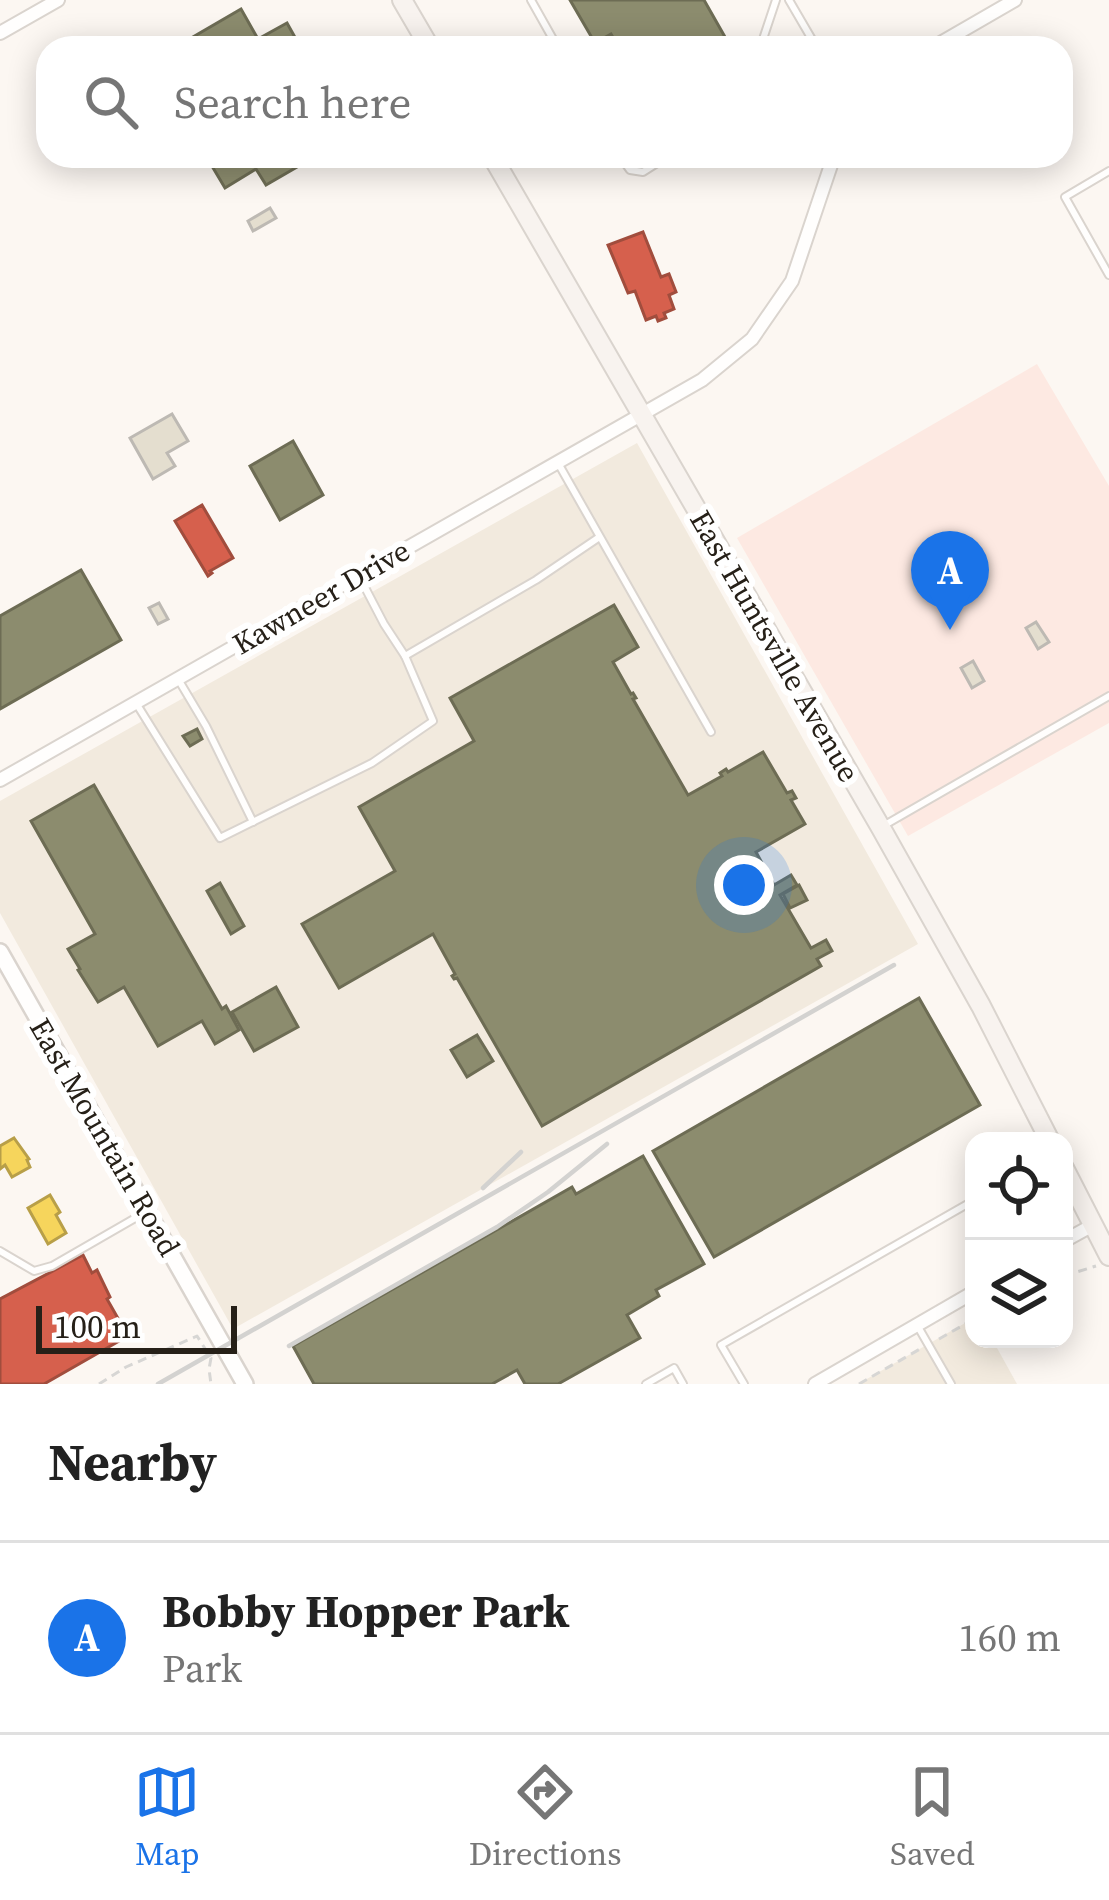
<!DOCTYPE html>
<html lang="en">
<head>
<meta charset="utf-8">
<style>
  body { margin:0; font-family:"Source Serif 4",serif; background:#f2f2f2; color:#222 }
  .controls { position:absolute; right:36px; bottom:36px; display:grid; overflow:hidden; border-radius:24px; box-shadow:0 6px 30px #0003 }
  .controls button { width:108px; height:108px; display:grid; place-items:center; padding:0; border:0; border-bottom:3px solid #e0e0e0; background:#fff; color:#222; font:60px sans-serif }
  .scale { position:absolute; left:36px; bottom:30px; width:201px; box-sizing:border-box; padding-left:12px; border:6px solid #262018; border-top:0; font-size:33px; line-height:42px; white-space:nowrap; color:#262018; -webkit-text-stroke:9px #fff; paint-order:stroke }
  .you { position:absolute; left:744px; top:885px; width:42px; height:42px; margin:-30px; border:9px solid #fff; border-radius:50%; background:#1a73e8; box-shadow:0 0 0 18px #1a73e833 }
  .badge { display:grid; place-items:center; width:78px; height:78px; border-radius:50%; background:#1a73e8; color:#fff; font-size:39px; font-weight:700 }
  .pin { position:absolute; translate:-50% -99px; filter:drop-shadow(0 3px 6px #0008) }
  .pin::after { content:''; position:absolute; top:63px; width:42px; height:36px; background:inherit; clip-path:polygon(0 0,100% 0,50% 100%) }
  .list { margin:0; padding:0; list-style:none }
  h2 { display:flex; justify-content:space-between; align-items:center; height:156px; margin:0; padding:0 48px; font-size:51px }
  h2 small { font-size:39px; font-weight:400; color:#767676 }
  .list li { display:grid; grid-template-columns:78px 1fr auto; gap:36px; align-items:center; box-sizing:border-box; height:192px; padding:0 48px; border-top:3px solid #e0e0e0 }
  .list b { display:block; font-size:45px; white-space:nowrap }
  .list p { margin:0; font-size:39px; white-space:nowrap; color:#767676 }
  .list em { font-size:39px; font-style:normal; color:#767676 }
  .icon { flex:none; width:66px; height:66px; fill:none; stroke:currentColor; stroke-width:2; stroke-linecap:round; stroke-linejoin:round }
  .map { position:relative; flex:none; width:1109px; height:1384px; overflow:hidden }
  .search { position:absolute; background:#fff; box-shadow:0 6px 30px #0003; left:36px; right:36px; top:36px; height:132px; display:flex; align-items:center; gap:30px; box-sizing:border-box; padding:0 42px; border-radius:36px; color:#767676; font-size:45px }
  .sheet { height:348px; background:#fff }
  nav { display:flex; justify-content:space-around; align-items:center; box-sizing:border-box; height:168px; border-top:3px solid #e0e0e0; background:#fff; font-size:33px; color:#767676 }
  nav a { display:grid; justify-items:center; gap:6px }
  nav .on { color:#1a73e8 }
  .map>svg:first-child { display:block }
  .built { fill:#f2eade }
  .green { fill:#fde9e2 }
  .homes { fill:#f6d55c; stroke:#b89f48; stroke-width:3 }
  .shops { fill:#d6604d; stroke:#a14d3d; stroke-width:3 }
  .industry { fill:#8c8c6e; stroke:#6d6c54; stroke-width:3 }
  .building { fill:#e4decf; stroke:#bdb9b3; stroke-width:3 }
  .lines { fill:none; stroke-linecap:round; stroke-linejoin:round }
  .service-casing { stroke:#dad4ce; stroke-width:10 }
  .minor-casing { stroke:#dad4ce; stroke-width:16 }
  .tertiary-casing { stroke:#dad4ce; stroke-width:20 }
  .secondary-casing { stroke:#dad4ce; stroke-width:22 }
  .path { stroke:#d7d6d4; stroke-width:3; stroke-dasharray:9 6; stroke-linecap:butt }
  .service { stroke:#fffefd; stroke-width:6 }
  .minor { stroke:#fffefd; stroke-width:12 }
  .tertiary { stroke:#fffefd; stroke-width:15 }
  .secondary { stroke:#f8f3ef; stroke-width:18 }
  .rail { stroke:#d3d2d0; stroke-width:4.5 }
  .labels { text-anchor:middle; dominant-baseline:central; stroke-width:12; stroke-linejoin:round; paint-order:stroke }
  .street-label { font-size:30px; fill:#262018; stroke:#fff }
</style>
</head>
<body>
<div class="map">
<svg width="1109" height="1384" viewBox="0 0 1109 1384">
  <rect width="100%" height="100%" fill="#fcf7f2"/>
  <g class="built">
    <polygon points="637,443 918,944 233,1329 0,913 0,801"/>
    <polygon points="974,1318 974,1339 992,1339 1017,1384 858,1384"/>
  </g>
  <polygon class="green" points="1037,364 1109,486 1109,723 908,836 737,538"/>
  <g class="homes">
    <polygon points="14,1138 29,1159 27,1160 30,1167 12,1177 5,1165 0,1169 0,1146"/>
    <polygon points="50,1195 60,1212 56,1215 66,1233 48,1244 28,1208"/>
  </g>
  <g class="shops">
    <polygon points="643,232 661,277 669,274 676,292 669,295 674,309 664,313 666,318 658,321 656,316 646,320 635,291 628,293 608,245"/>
    <polygon points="202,505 233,558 210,571 212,573 208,576 175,521"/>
    <polygon points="83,1255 92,1273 97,1270 110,1297 107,1299 128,1336 44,1384 0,1384 0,1299"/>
  </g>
  <g class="industry">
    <polygon points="570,0 704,0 725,37 707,48 619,48 611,34 595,43"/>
    <polygon points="241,9 258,39 287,23 301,48 174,48"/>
    <polygon points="206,156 316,156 266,185 256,169 225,188"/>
    <polygon points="293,441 323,495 280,520 250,466"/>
    <polygon points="81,570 121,640 0,709 0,616"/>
    <polygon points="614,605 638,647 613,662 631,694 633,693 636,698 633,699 688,795 722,776 720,773 726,769 728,772 763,752 787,793 792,791 796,798 791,800 805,824 756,852 774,885 791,875 797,885 780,895 811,948 826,940 832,951 817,959 821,966 542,1126 457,978 454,979 452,976 455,974 433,934 339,988 302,924 395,871 359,807 474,741 450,698"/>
    <polygon points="197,729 202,739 190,746 183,736"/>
    <polygon points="94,785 222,1009 226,1006 239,1030 215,1044 202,1021 158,1046 124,987 98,1002 78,970 80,969 68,949 95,934 31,821"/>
    <polygon points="220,883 244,926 231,934 207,891"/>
    <polygon points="799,885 807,900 790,908 783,894"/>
    <polygon points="276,987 298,1027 254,1051 232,1012"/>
    <polygon points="919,998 980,1105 714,1257 653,1151"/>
    <polygon points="477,1035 493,1061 467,1077 451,1050"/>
    <polygon points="643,1156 704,1264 656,1290 659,1296 627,1315 640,1338 558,1384 525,1384 517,1370 492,1384 314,1384 293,1346 572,1187 576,1194"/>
  </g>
  <g class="building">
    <polygon points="270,208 276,218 253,231 248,221"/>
    <polygon points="172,414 188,441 167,453 175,466 153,479 130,438"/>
    <polygon points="159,603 168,619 158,624 149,608"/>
    <polygon points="1036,622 1049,642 1038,649 1026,628"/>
    <polygon points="973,661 984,681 972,688 961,668"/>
  </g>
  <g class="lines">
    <defs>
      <g id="service">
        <polyline points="531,0 558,48"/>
        <polyline points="789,0 817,48"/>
        <polyline points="760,48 776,0"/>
        <polyline points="620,156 630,170 643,172 668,156"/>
        <polyline points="1109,171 1065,197 1109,275"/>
        <polyline points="558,463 711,732"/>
        <polyline points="359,576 384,624 405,656 536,580 598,538"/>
        <polyline points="178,679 206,726 253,822"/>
        <polyline points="136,703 220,838 372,763 433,721 405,656"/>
        <polyline points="883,826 1109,696"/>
        <polyline points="0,1251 34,1271 52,1266 144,1213"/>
        <polyline points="917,1325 951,1384"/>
        <polyline points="646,1384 674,1368 683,1384"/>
        <polyline points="744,1384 721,1345 971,1202 974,1205"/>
      </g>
      <g id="minor">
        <polyline points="0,33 58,0"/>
        <polyline points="932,48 1015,0"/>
        <polyline points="0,780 702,380 752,339 792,281 834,156"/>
        <polyline points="1064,1241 1093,1225"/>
        <polyline points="815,1384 974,1292"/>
      </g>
      <polyline id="tertiary" points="0,952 245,1384"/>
      <g id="secondary">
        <polyline points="402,0 430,48"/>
        <polyline points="492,156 881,828 981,1006 1050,1141"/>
        <polyline points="1064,1168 1109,1256"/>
      </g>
    </defs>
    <use href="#service" class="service-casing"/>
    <use href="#minor" class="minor-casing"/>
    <use href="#tertiary" class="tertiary-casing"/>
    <use href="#secondary" class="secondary-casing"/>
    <g class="path">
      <polyline points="1064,1276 1096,1266"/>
      <polyline points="939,1339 974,1319"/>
      <polyline points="99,1384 126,1367 197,1336 211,1358 209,1369 211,1384"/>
      <polyline points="859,1384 920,1349"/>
    </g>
    <use href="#service" class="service"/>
    <use href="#minor" class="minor"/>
    <use href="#tertiary" class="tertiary"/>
    <use href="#secondary" class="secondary"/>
    <g class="rail">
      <polyline points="483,1188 521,1152"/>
      <polyline points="289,1346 497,1227 548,1192 607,1144"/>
      <polyline points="158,1384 894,965"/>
    </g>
  </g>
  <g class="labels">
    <g class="street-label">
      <text transform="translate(321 597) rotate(-30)">Kawneer Drive</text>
      <text transform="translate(775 646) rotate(60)">East Huntsville Avenue</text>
      <text transform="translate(105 1137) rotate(60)">East Mountain Road</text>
    </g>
  </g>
</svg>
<div class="controls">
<button><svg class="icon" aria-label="locate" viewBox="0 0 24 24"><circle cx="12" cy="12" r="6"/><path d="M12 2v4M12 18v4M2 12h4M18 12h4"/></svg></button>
<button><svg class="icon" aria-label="layers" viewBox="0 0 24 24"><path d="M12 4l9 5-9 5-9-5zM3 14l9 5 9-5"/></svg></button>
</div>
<div class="scale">100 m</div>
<div class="you"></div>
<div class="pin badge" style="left:950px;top:630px">A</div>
<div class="search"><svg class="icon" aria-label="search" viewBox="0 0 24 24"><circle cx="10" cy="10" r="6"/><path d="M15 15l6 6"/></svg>Search here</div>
</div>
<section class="sheet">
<h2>Nearby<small></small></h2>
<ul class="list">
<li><span class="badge">A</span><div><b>Bobby Hopper Park</b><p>Park</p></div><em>160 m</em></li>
</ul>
</section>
<nav>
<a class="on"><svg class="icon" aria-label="map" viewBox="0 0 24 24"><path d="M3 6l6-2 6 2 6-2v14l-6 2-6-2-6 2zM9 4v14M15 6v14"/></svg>Map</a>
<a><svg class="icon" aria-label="directions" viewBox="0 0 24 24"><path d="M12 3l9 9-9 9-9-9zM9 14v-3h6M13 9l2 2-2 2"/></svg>Directions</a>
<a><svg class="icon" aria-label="saved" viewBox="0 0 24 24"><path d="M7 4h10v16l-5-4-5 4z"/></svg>Saved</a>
</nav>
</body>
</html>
